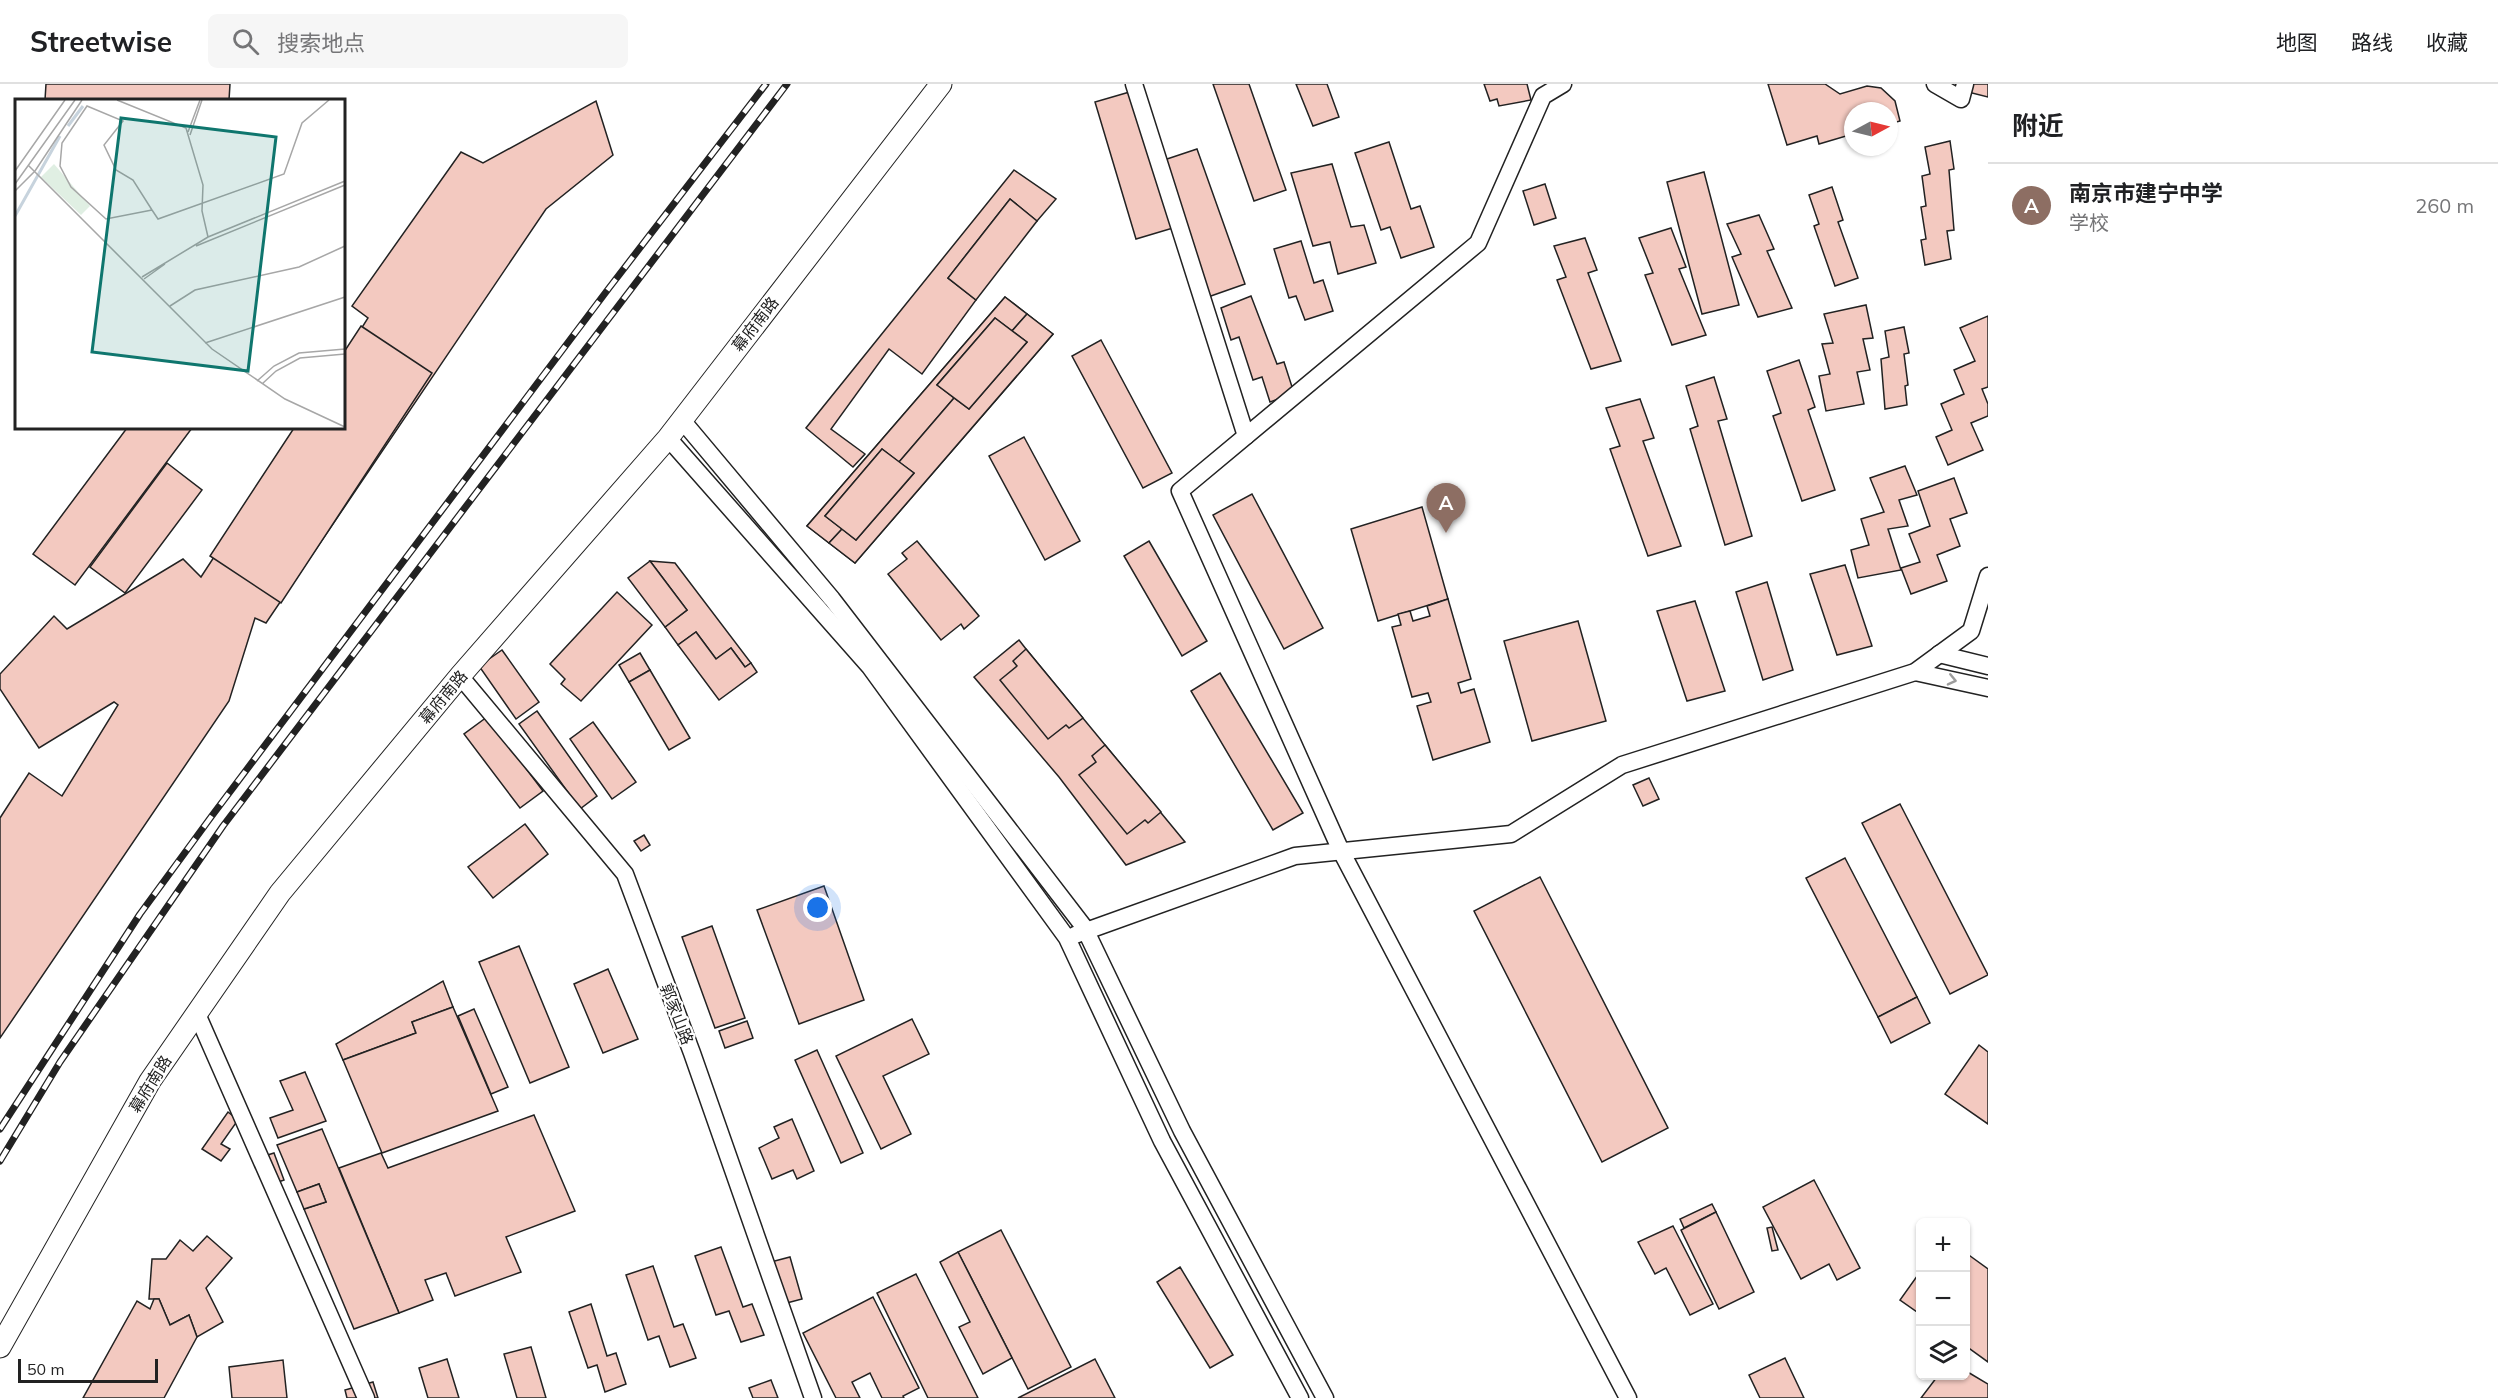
<!DOCTYPE html>
<html lang="zh">
<head>
<meta charset="utf-8">
<style>
  body { margin:0; font-family:Mulish,"Noto Sans SC",sans-serif; background:#f6f6f6; color:#202124 }
  .controls { position:absolute; right:18px; bottom:18px; display:grid; overflow:hidden; border-radius:9px; box-shadow:0 2px 4px #0004 }
  .controls button { width:54px; height:54px; display:grid; place-items:center; padding:0; border:0; border-bottom:2px solid #e0e0e0; background:#fff; color:#202124; font:30px sans-serif }
  .compass { position:absolute; left:1844px; top:18px; width:54px; height:54px; border-radius:50%; background:#fff; box-shadow:0 2px 4px #0004; rotate:83deg }
  .scale { position:absolute; left:18px; bottom:15px; width:140px; box-sizing:border-box; padding-left:6px; border:3px solid #222; border-top:0; font-size:16px; line-height:21px; white-space:nowrap; color:#222; -webkit-text-stroke:4px #fff; paint-order:stroke }
  .you { position:absolute; left:818px; top:824px; width:21px; height:21px; margin:-15px; border:4px solid #fff; border-radius:50%; background:#1a73e8; box-shadow:0 0 0 9px #1a73e833 }
  .badge { display:grid; place-items:center; width:39px; height:39px; border-radius:50%; background:#1a73e8; color:#fff; font-size:20px; font-weight:700 }
  .pin { position:absolute; translate:-50% -50px; filter:drop-shadow(0 2px 3px #0008) }
  .pin::after { content:''; position:absolute; top:32px; width:21px; height:18px; background:inherit; clip-path:polygon(0 0,100% 0,50% 100%) }
  .list { margin:0; padding:0; list-style:none }
  h2 { display:flex; justify-content:space-between; align-items:center; height:78px; margin:0; padding:0 24px; font-size:26px }
  h2 small { font-size:20px; font-weight:400; color:#757577 }
  .list li { display:grid; grid-template-columns:39px 1fr auto; gap:18px; align-items:center; box-sizing:border-box; height:84px; padding:0 24px; border-top:2px solid #e0e0e0 }
  .list b { display:block; font-size:22px; white-space:nowrap }
  .list p { margin:0; font-size:20px; white-space:nowrap; color:#757577 }
  .list em { font-size:20px; font-style:normal; color:#757577 }
  .icon { flex:none; width:33px; height:33px; fill:none; stroke:currentColor; stroke-width:2; stroke-linecap:round; stroke-linejoin:round }
  .map { position:relative; flex:none; width:1988px; height:1314px; overflow:hidden }
  header { display:flex; align-items:center; gap:36px; box-sizing:border-box; height:84px; padding:0 30px; background:#fff; border-bottom:2px solid #e0e0e0 }
  header strong { font-size:28px }
  nav { display:flex; gap:33px; margin-inline-start:auto; font-size:21px }
  .search { width:420px; height:54px; background:#f6f6f6; display:flex; align-items:center; gap:15px; box-sizing:border-box; padding:0 21px; border-radius:9px; color:#757577; font-size:22px }
  main { display:flex }
  aside { flex:1; background:#fff }
  .map>svg:first-child { display:block }
  .building { fill:#f3c9c0; stroke:#222; stroke-width:1.5 }
  .lines { fill:none; stroke-linecap:round; stroke-linejoin:round }
  .minor-casing { stroke:#222; stroke-width:19 }
  .tertiary-casing { stroke:#222; stroke-width:23 }
  .minor { stroke:#fff; stroke-width:16 }
  .tertiary { stroke:#fff; stroke-width:21 }
  .rail-casing { stroke:#222; stroke-width:7 }
  .rail { stroke:#fff; stroke-width:4.5; stroke-dasharray:14; stroke-linecap:butt }
  .oneway { stroke:#9c9c9c }
  .labels { text-anchor:middle; dominant-baseline:central; stroke-width:4.5; stroke-linejoin:round; paint-order:stroke }
  .street-label { font-size:16px; fill:#222; stroke:#fff }
  .inset-river { fill:none; stroke:#c7d3dd; stroke-width:3 }
  .inset-road { fill:none; stroke:#a7a7a7; stroke-width:1.5 }
  .view { fill:#0f766e; fill-opacity:0.15; stroke:#0f766e; stroke-width:3 }
  .inset-edge { fill:none; stroke:#222; stroke-width:3 }
</style>
</head>
<body>
<header>
<strong>Streetwise</strong>
<div class="search"><svg class="icon" aria-label="search" viewBox="0 0 24 24"><circle cx="10" cy="10" r="6"/><path d="M15 15l6 6"/></svg>搜索地点</div>
<nav><a>地图</a><a>路线</a><a>收藏</a></nav>
</header>
<main>
<div class="map">
<svg width="1988" height="1314" viewBox="0 0 1988 1314">
  <rect width="100%" height="100%" fill="#fff"/>
  <g class="building">
    <polygon points="46,0 230,0 229,16 45,16"/>
    <polygon points="1213,0 1249,0 1286,106 1254,117"/>
    <polygon points="1296,0 1327,0 1339,33 1313,42"/>
    <polygon points="1484,0 1527,0 1531,16 1499,22 1497,15 1490,17"/>
    <polygon points="1768,0 1825,0 1840,10 1867,2 1881,4 1895,17 1900,37 1889,40 1889,27 1853,27 1853,50 1819,60 1817,52 1787,61"/>
    <polygon points="1966,0 1988,0 1988,13 1964,7"/>
    <polygon points="1133,7 1173,144 1136,155 1095,18"/>
    <polygon points="596,17 613,71 546,125 266,539 255,534 229,617 0,954 0,734 29,689 62,712 118,621 114,618 39,664 0,605 0,590 54,532 67,545 183,475 201,493 298,344 344,344 344,272 368,234 352,222 461,68 483,79"/>
    <polygon points="1950,57 1954,85 1949,86 1954,146 1947,147 1951,175 1925,181 1921,156 1926,155 1921,123 1926,122 1922,92 1930,90 1925,63"/>
    <polygon points="1389,58 1411,125 1420,122 1434,163 1401,174 1390,143 1381,146 1355,69"/>
    <polygon points="1197,65 1245,200 1208,213 1161,77"/>
    <polygon points="1332,80 1351,143 1364,141 1376,179 1338,190 1330,158 1313,162 1291,89"/>
    <polygon points="1014,86 1056,115 1037,137 1010,115 948,194 976,216 922,290 889,265 831,345 865,370 853,383 806,344"/>
    <polygon points="1704,88 1739,221 1702,230 1667,98"/>
    <polygon points="1545,100 1556,134 1534,141 1523,107"/>
    <polygon points="1832,103 1843,136 1838,138 1858,194 1835,202 1814,142 1819,140 1809,111"/>
    <polygon points="1010,115 1037,137 976,216 948,194"/>
    <polygon points="1759,131 1774,165 1767,167 1792,224 1758,233 1732,173 1741,170 1727,140"/>
    <polygon points="1671,144 1686,183 1679,185 1706,251 1672,261 1645,191 1653,189 1639,154"/>
    <polygon points="1585,154 1597,186 1588,189 1621,277 1591,285 1557,196 1566,193 1554,162"/>
    <polygon points="1301,157 1314,199 1323,196 1333,227 1305,236 1296,212 1289,214 1274,165"/>
    <polygon points="1251,212 1277,280 1284,278 1294,309 1270,318 1262,293 1253,296 1239,253 1231,256 1221,224"/>
    <polygon points="1005,213 1053,250 855,479 807,442"/>
    <polygon points="1005,213 1027,230 1012,247 995,234 937,301 954,314 899,378 882,365 825,432 842,445 829,459 807,442"/>
    <polygon points="1866,221 1873,254 1863,255 1870,286 1857,288 1864,320 1826,327 1819,292 1830,290 1822,260 1833,259 1824,230"/>
    <polygon points="1027,230 1053,250 855,479 829,459 842,445 856,456 914,389 899,378 954,314 969,325 1027,258 1012,247"/>
    <polygon points="1988,232 1988,303 1982,305 1988,320 1988,332 1971,339 1983,366 1948,381 1936,353 1952,346 1941,320 1964,310 1954,286 1975,277 1960,244"/>
    <polygon points="995,234 1027,258 969,325 937,301"/>
    <polygon points="361,242 432,289 281,519 210,472 294,344 344,344 344,268"/>
    <polygon points="1904,243 1909,269 1904,270 1908,301 1905,302 1907,321 1885,325 1881,275 1889,273 1885,247"/>
    <polygon points="1101,256 1172,389 1143,404 1072,272"/>
    <polygon points="1799,276 1815,323 1808,326 1835,406 1802,417 1773,332 1781,329 1767,287"/>
    <polygon points="1714,293 1727,335 1718,337 1752,452 1725,461 1690,345 1698,342 1686,302"/>
    <polygon points="1640,315 1654,354 1643,357 1681,462 1648,472 1610,365 1620,362 1606,324"/>
    <polygon points="127,344 192,344 75,501 33,470"/>
    <polygon points="1024,353 1080,457 1045,476 989,372"/>
    <polygon points="882,365 914,389 856,456 825,432"/>
    <polygon points="167,379 202,406 125,509 90,483"/>
    <polygon points="1905,382 1917,411 1899,416 1908,442 1888,445 1901,486 1858,494 1851,466 1869,461 1861,435 1884,428 1870,394"/>
    <polygon points="1954,394 1967,429 1950,435 1960,462 1937,471 1947,497 1911,510 1901,484 1920,478 1909,450 1930,442 1918,407"/>
    <polygon points="1252,410 1323,544 1284,565 1213,431"/>
    <polygon points="1422,423 1448,515 1378,537 1351,445"/>
    <polygon points="917,457 979,532 964,545 961,540 941,556 888,490 907,475 902,469"/>
    <polygon points="1149,457 1207,557 1182,572 1124,472"/>
    <polygon points="650,477 675,479 751,579 745,583 731,564 716,575 696,548 678,561 665,543 687,526"/>
    <polygon points="650,477 687,526 665,543 628,494"/>
    <polygon points="1845,481 1872,562 1837,571 1810,490"/>
    <polygon points="1767,498 1793,586 1763,596 1736,508"/>
    <polygon points="617,508 652,541 581,617 561,600 565,595 550,580"/>
    <polygon points="1448,515 1471,595 1458,599 1461,609 1474,605 1490,658 1433,676 1417,622 1431,618 1428,609 1412,613 1392,543 1401,541 1398,530 1410,527 1413,537 1430,532 1427,522"/>
    <polygon points="1695,517 1725,607 1687,617 1657,527"/>
    <polygon points="1578,537 1606,637 1532,657 1504,557"/>
    <polygon points="696,548 716,575 731,564 745,583 751,579 757,588 719,616 678,561"/>
    <polygon points="1019,556 1026,565 1185,758 1126,781 1059,693 974,593"/>
    <polygon points="1026,565 1083,634 1069,644 1066,641 1048,655 1000,596 1017,582 1013,577"/>
    <polygon points="502,566 539,618 516,635 479,582"/>
    <polygon points="640,569 650,586 629,598 619,581"/>
    <polygon points="650,586 690,654 669,666 629,598"/>
    <polygon points="1220,589 1303,729 1273,746 1191,607"/>
    <polygon points="537,627 597,712 580,725 519,640"/>
    <polygon points="487,633 543,707 520,724 464,650"/>
    <polygon points="593,638 636,698 612,715 570,655"/>
    <polygon points="1105,661 1161,728 1148,739 1145,736 1127,750 1079,691 1096,678 1092,672"/>
    <polygon points="1649,694 1659,715 1643,722 1633,701"/>
    <polygon points="1900,720 1988,891 1950,910 1862,739"/>
    <polygon points="525,740 548,770 493,814 468,783"/>
    <polygon points="644,751 650,761 641,767 634,757"/>
    <polygon points="1845,774 1917,913 1878,933 1806,794"/>
    <polygon points="1540,793 1668,1044 1602,1078 1474,827"/>
    <polygon points="824,802 864,916 799,940 757,826"/>
    <polygon points="712,842 745,934 715,944 682,853"/>
    <polygon points="519,862 569,983 530,999 479,878"/>
    <polygon points="608,885 638,955 603,969 574,900"/>
    <polygon points="443,897 453,923 412,938 416,949 343,976 336,960"/>
    <polygon points="1917,913 1930,939 1891,959 1878,933"/>
    <polygon points="453,923 498,1027 382,1069 343,976 416,949 412,938"/>
    <polygon points="474,925 508,1003 491,1010 458,932"/>
    <polygon points="912,935 929,970 883,992 911,1050 881,1065 836,972"/>
    <polygon points="747,937 753,954 725,964 719,947"/>
    <polygon points="1979,961 1988,968 1988,1040 1945,1010"/>
    <polygon points="817,966 863,1069 841,1079 795,976"/>
    <polygon points="305,988 326,1037 278,1054 270,1034 293,1026 280,997"/>
    <polygon points="228,1028 238,1036 221,1060 230,1065 221,1077 202,1065"/>
    <polygon points="534,1031 575,1127 506,1153 521,1188 455,1212 446,1189 425,1196 433,1216 399,1229 339,1084 381,1069 388,1084"/>
    <polygon points="792,1035 814,1087 797,1095 793,1086 772,1095 759,1064 779,1054 774,1043"/>
    <polygon points="322,1045 399,1229 354,1245 304,1125 326,1118 319,1100 297,1108 277,1061"/>
    <polygon points="274,1069 284,1096 267,1102 258,1074"/>
    <polygon points="1814,1096 1860,1184 1837,1196 1829,1180 1801,1195 1763,1123"/>
    <polygon points="319,1100 326,1118 304,1125 297,1108"/>
    <polygon points="1712,1120 1716,1128 1684,1144 1680,1135"/>
    <polygon points="1716,1128 1754,1208 1719,1225 1681,1146"/>
    <polygon points="1673,1142 1713,1220 1690,1231 1666,1184 1655,1190 1638,1158"/>
    <polygon points="1772,1143 1778,1166 1772,1167 1767,1144"/>
    <polygon points="1001,1146 1071,1283 1028,1305 958,1168"/>
    <polygon points="207,1152 232,1174 206,1204 223,1238 197,1253 189,1231 170,1241 159,1215 149,1215 152,1175 166,1175 180,1156 193,1167"/>
    <polygon points="721,1163 743,1223 752,1220 764,1251 741,1258 729,1227 716,1231 695,1172"/>
    <polygon points="958,1168 1012,1274 983,1290 959,1243 970,1238 940,1178"/>
    <polygon points="1966,1169 1988,1185 1988,1278 1966,1262"/>
    <polygon points="790,1173 802,1215 779,1221 767,1179"/>
    <polygon points="653,1182 674,1243 683,1240 696,1274 670,1283 659,1252 648,1256 626,1191"/>
    <polygon points="1180,1183 1233,1271 1210,1284 1157,1198"/>
    <polygon points="1920,1188 1920,1230 1900,1216"/>
    <polygon points="916,1190 978,1314 928,1314 877,1209"/>
    <polygon points="873,1213 919,1304 903,1312 904,1314 882,1314 870,1289 852,1298 860,1314 836,1314 803,1249"/>
    <polygon points="154,1215 159,1215 170,1241 189,1231 197,1253 164,1314 83,1314 137,1217 150,1225"/>
    <polygon points="591,1220 607,1272 616,1269 626,1300 605,1308 597,1281 588,1284 569,1228"/>
    <polygon points="531,1263 546,1314 517,1314 504,1270"/>
    <polygon points="1785,1274 1804,1314 1760,1314 1749,1291"/>
    <polygon points="447,1275 459,1314 428,1314 419,1284"/>
    <polygon points="1095,1275 1115,1314 1018,1314"/>
    <polygon points="283,1276 287,1314 232,1314 229,1283"/>
    <polygon points="1966,1287 1988,1300 1988,1314 1921,1314 1937,1293 1935,1292 1966,1292"/>
    <polygon points="771,1296 778,1314 753,1314 749,1304"/>
    <polygon points="373,1298 378,1314 347,1314 345,1306"/>
  </g>
  <g class="lines">
    <defs>
      <g id="minor">
        <polyline points="1134,0 1246,352"/>
        <polyline points="1563,0 1543,12 1478,159 1180,407 1341,767 1628,1314"/>
        <polyline points="1935,0 1961,15 1965,0"/>
        <polyline points="681,335 832,515 1084,843 1182,1047 1325,1314"/>
        <polyline points="668,354 870,583 1067,854 1162,1057 1300,1314"/>
        <polyline points="1939,570 1988,582"/>
        <polyline points="1915,588 1988,604"/>
        <polyline points="460,592 625,790 692,969 813,1314"/>
        <polyline points="1075,851 1295,772 1511,750 1622,681 1915,588 1971,547 1988,492"/>
        <polyline points="197,930 366,1314"/>
      </g>
      <polyline id="tertiary" points="0,1263 150,997 280,809 460,592 668,354 941,0"/>
    </defs>
    <use href="#minor" class="minor-casing"/>
    <use href="#tertiary" class="tertiary-casing"/>
    <use href="#minor" class="minor"/>
    <use href="#tertiary" class="tertiary"/>
    <defs>
      <g id="rail">
        <polyline points="0,1045 140,830 211,733 609,204 766,0"/>
        <polyline points="0,1077 60,978 223,742 787,0"/>
      </g>
    </defs>
    <use href="#rail" class="rail-casing"/>
    <use href="#rail" class="rail"/>
  </g>
  <defs><path id="oneway-chevron" d="M-2-3.5L2.5 0L-2 3.5" fill="none" stroke-width="1.6" stroke-linecap="round" stroke-linejoin="round" transform="scale(1.5)"/></defs>
  <use class="oneway" href="#oneway-chevron" transform="translate(1952 596) rotate(13)"/>
  <g class="labels">
    <g class="street-label">
      <text transform="translate(755 240) rotate(-52)">幕府南路</text>
      <text transform="translate(443 613) rotate(-50)">幕府南路</text>
      <text transform="translate(677 930) rotate(69)">郭家山路</text>
      <text transform="translate(150 1000) rotate(-58)">幕府南路</text>
    </g>
  </g>
  <g transform="translate(15 15)">
    <rect width="330" height="330" fill="#fff"/>
    <path d="M39,65L75,107L66,116L26,78Z" fill="#e0efe3"/>
    <path class="inset-river" d="M53,27L68,7M0,117L45,37"/>
    <path class="inset-road" d="M102,1L171,29L188,86L187,112L193,138M173,33L185,1M175,36L187,1M13,66L197,250L270,300L330,328M0,72L50,1M0,85L60,1M0,92L20,72L67,1M137,111L91,120L56,88L45,67L47,44L72,7L108,22L89,46L101,71L118,81L137,111L143,120L269,75L287,24L314,1M181,147L330,86M127,178L193,138L330,82M129,180L150,165M155,207L180,191L284,168L330,147M190,244L330,198M242,282L259,267L284,254L330,250M247,285L261,272L285,259L330,255"/>
    <path class="view" d="M106,19L261,38L233,272L77,253Z"/>
    <rect width="330" height="330" class="inset-edge"/>
  </g>
</svg>
<div class="controls">
<button>+</button>
<button>−</button>
<button><svg class="icon" aria-label="layers" viewBox="0 0 24 24"><path d="M12 4l9 5-9 5-9-5zM3 14l9 5 9-5"/></svg></button>
</div>
<svg class="compass" viewBox="-18 -18 36 36"><path d="M0-13l5 13h-10z" fill="#e53935"/><path d="M0 13l5-13h-10z" fill="#757577"/></svg>
<div class="scale">50 m</div>
<div class="you"></div>
<div class="pin badge" style="left:1446px;top:449px;background:#8d6e63">A</div>
</div>
<aside>
<h2>附近<small></small></h2>
<ul class="list">
<li><span class="badge" style="background:#8d6e63">A</span><div><b>南京市建宁中学</b><p>学校</p></div><em>260 m</em></li>
</ul>
</aside>
</main>
</body>
</html>
